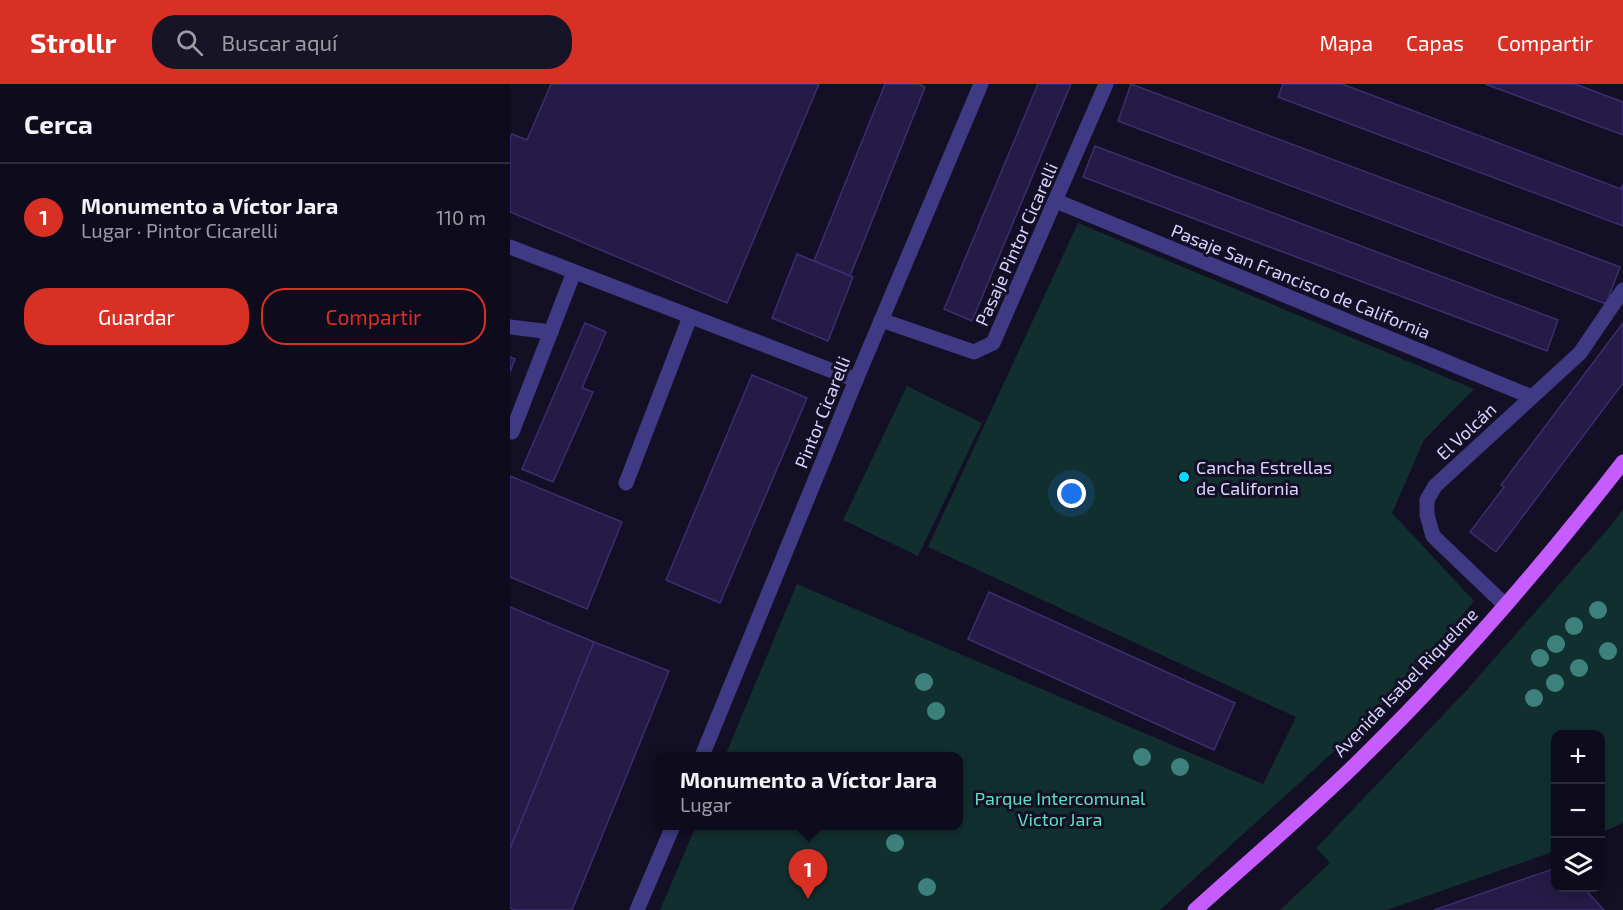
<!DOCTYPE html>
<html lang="es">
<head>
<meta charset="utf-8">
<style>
  body { margin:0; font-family:"Exo 2",sans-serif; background:#171425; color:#f1f3f6 }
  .controls { position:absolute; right:18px; bottom:18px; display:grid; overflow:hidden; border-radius:12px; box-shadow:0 3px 15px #0003 }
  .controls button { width:54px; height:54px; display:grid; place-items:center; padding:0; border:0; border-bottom:2px solid #2e2b3b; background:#0e0b1c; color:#f1f3f6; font:30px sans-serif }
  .you { position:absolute; left:562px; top:410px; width:21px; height:21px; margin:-15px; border:4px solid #fff; border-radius:50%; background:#1a73e8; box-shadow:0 0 0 9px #1a73e833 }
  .badge { display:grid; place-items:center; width:39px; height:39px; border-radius:50%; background:#d93025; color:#fff; font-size:20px; font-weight:700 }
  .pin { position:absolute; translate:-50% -50px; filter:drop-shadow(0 2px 3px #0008) }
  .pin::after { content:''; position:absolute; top:32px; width:21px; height:18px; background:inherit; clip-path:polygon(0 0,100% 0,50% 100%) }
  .popup { position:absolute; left:144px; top:668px; width:309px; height:78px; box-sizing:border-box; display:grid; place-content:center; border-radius:12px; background:#0e0b1c; filter:drop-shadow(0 2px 4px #0005); font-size:20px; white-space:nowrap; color:#9b9ba3 }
  .popup b { font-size:22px; color:#f1f3f6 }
  .popup::after { content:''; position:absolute; left:50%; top:100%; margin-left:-12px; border:12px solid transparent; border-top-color:#0e0b1c }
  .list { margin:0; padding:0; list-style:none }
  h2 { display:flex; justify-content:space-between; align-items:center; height:78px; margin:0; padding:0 24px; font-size:26px }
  h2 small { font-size:20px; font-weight:400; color:#9b9ba3 }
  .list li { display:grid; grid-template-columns:39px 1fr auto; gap:18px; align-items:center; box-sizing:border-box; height:108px; padding:0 24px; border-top:2px solid #2e2b3b }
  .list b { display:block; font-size:22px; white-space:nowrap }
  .list p { margin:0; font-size:20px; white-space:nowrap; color:#9b9ba3 }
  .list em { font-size:20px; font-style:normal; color:#9b9ba3 }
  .actions { display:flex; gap:12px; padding:18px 24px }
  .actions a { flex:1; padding:14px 0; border:2px solid #d93025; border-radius:24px; text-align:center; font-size:21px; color:#d93025 }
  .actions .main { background:#d93025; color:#fff }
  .icon { flex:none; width:33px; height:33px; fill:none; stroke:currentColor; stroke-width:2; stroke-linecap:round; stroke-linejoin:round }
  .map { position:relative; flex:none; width:1113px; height:826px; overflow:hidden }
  header { display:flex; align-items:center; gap:36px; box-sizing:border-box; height:84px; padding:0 30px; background:#d93025; color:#fff }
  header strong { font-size:28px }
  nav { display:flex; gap:33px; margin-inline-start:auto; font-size:21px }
  .search { width:420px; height:54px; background:#171425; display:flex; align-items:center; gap:15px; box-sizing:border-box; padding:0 21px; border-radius:24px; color:#9b9ba3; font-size:22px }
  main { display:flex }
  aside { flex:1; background:#0e0b1c }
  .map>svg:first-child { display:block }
  .green { fill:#122f2f }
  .building { fill:#251b46; stroke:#3d2d71; stroke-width:1.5 }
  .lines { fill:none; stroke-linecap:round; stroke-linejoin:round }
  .minor { stroke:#3f3a83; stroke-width:15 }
  .major { stroke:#c65bfe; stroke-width:15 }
  .tree { fill:#3d817c }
  .poi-dot { fill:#02dbfc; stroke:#130f25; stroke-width:2 }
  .labels { text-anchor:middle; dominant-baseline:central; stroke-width:6; stroke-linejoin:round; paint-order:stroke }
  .street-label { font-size:18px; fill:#d9d3ff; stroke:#130f25 }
  .poi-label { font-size:18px; fill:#d9d3ff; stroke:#130f25; text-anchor:start }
  .park-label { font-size:18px; fill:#5fdfc3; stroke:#130f25 }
</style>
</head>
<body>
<header>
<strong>Strollr</strong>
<div class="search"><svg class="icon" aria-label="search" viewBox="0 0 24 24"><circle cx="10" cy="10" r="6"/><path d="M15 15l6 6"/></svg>Buscar aquí</div>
<nav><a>Mapa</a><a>Capas</a><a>Compartir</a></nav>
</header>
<main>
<aside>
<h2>Cerca<small></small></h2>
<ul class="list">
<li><span class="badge">1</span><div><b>Monumento a Víctor Jara</b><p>Lugar · Pintor Cicarelli</p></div><em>110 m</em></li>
</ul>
<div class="actions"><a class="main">Guardar</a><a>Compartir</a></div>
</aside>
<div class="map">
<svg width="1113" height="826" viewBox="0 0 1113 826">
  <rect width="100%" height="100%" fill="#130f25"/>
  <g class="green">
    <polygon points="568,139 964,305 914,356 882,429 964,517 920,570 866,629 650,826 150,826 186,742 448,742 448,672 215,672 287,500 753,700 786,633 418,463"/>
    <polygon points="397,302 472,339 408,472 333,436"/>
    <polygon points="1113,425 1113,739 1091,749 1090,650 1046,650 1045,767 877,826 770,826 820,779 806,764 955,608 1103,439"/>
  </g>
  <g class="building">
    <polygon points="41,0 309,0 217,219 0,128 0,55 2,50 17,56"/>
    <polygon points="375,0 409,0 415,3 340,192 304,177"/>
    <polygon points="528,0 561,0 462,237 434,225"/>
    <polygon points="621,0 1110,183 1096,220 608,37"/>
    <polygon points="773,0 832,0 1111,105 1113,100 1113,142 768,13"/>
    <polygon points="975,0 1065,0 1113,18 1113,51"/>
    <polygon points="585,62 1048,236 1037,267 573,93"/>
    <polygon points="287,170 343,193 318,257 262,234"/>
    <polygon points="75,239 96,248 72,304 83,308 43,398 12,385"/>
    <polygon points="1113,239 1113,299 986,468 960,448 994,403 991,401"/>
    <polygon points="0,273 5,275 0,288"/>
    <polygon points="242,291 297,314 210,519 156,496"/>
    <polygon points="0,392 112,438 77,525 0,493"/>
    <polygon points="479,508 725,619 704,666 458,555"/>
    <polygon points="0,523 84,558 0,765"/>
    <polygon points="84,558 159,587 62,826 5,826 0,824 0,765"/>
    <polygon points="1046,784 1046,804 1074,804 1094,826 924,826"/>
  </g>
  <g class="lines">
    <g class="minor">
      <polyline points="546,117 1022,313"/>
      <polyline points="0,163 346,296"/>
      <polyline points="371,236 464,268 483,259 596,0"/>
      <polyline points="0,243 41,248"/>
      <polyline points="2,348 64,188"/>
      <polyline points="116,399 180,233"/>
      <polyline points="995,521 923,452 917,431 917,416 925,402 1070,269 1113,206"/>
      <polyline points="192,672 346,296 471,0"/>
      <polyline points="127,826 163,742"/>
    </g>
    <path class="major" d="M685,826C741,775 800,726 854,672C947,581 1033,481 1113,378"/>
  </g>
  <g class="tree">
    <circle cx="1088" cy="526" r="9"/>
    <circle cx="1064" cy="542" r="9"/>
    <circle cx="1046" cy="560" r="9"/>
    <circle cx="1098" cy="567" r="9"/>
    <circle cx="1030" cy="574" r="9"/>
    <circle cx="1069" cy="584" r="9"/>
    <circle cx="414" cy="598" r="9"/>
    <circle cx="1045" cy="599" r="9"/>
    <circle cx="1024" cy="614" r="9"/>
    <circle cx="426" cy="627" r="9"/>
    <circle cx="632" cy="673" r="9"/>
    <circle cx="670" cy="683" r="9"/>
    <circle cx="385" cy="759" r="9"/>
    <circle cx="417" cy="803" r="9"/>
  </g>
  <circle class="poi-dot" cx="674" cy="393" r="6"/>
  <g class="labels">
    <g class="street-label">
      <text transform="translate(506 160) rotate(-66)">Pasaje Pintor Cicarelli</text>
      <text transform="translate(791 197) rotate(22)">Pasaje San Francisco de California</text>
      <text transform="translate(312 328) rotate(-68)">Pintor Cicarelli</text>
      <text transform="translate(956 347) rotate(-43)">El Volcán</text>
      <text transform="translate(895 598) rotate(-46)">Avenida Isabel Riquelme</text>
    </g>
    <g class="poi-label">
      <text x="686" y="383">Cancha Estrellas<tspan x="686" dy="21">de California</tspan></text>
    </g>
    <g class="park-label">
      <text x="550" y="714">Parque Intercomunal<tspan x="550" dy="21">Victor Jara</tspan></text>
    </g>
  </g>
</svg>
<div class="controls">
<button>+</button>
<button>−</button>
<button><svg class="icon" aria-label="layers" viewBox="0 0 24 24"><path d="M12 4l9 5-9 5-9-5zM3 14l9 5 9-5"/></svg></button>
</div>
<div class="you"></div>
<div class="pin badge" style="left:298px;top:815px">1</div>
<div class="popup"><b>Monumento a Víctor Jara</b>Lugar</div>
</div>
</main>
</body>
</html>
